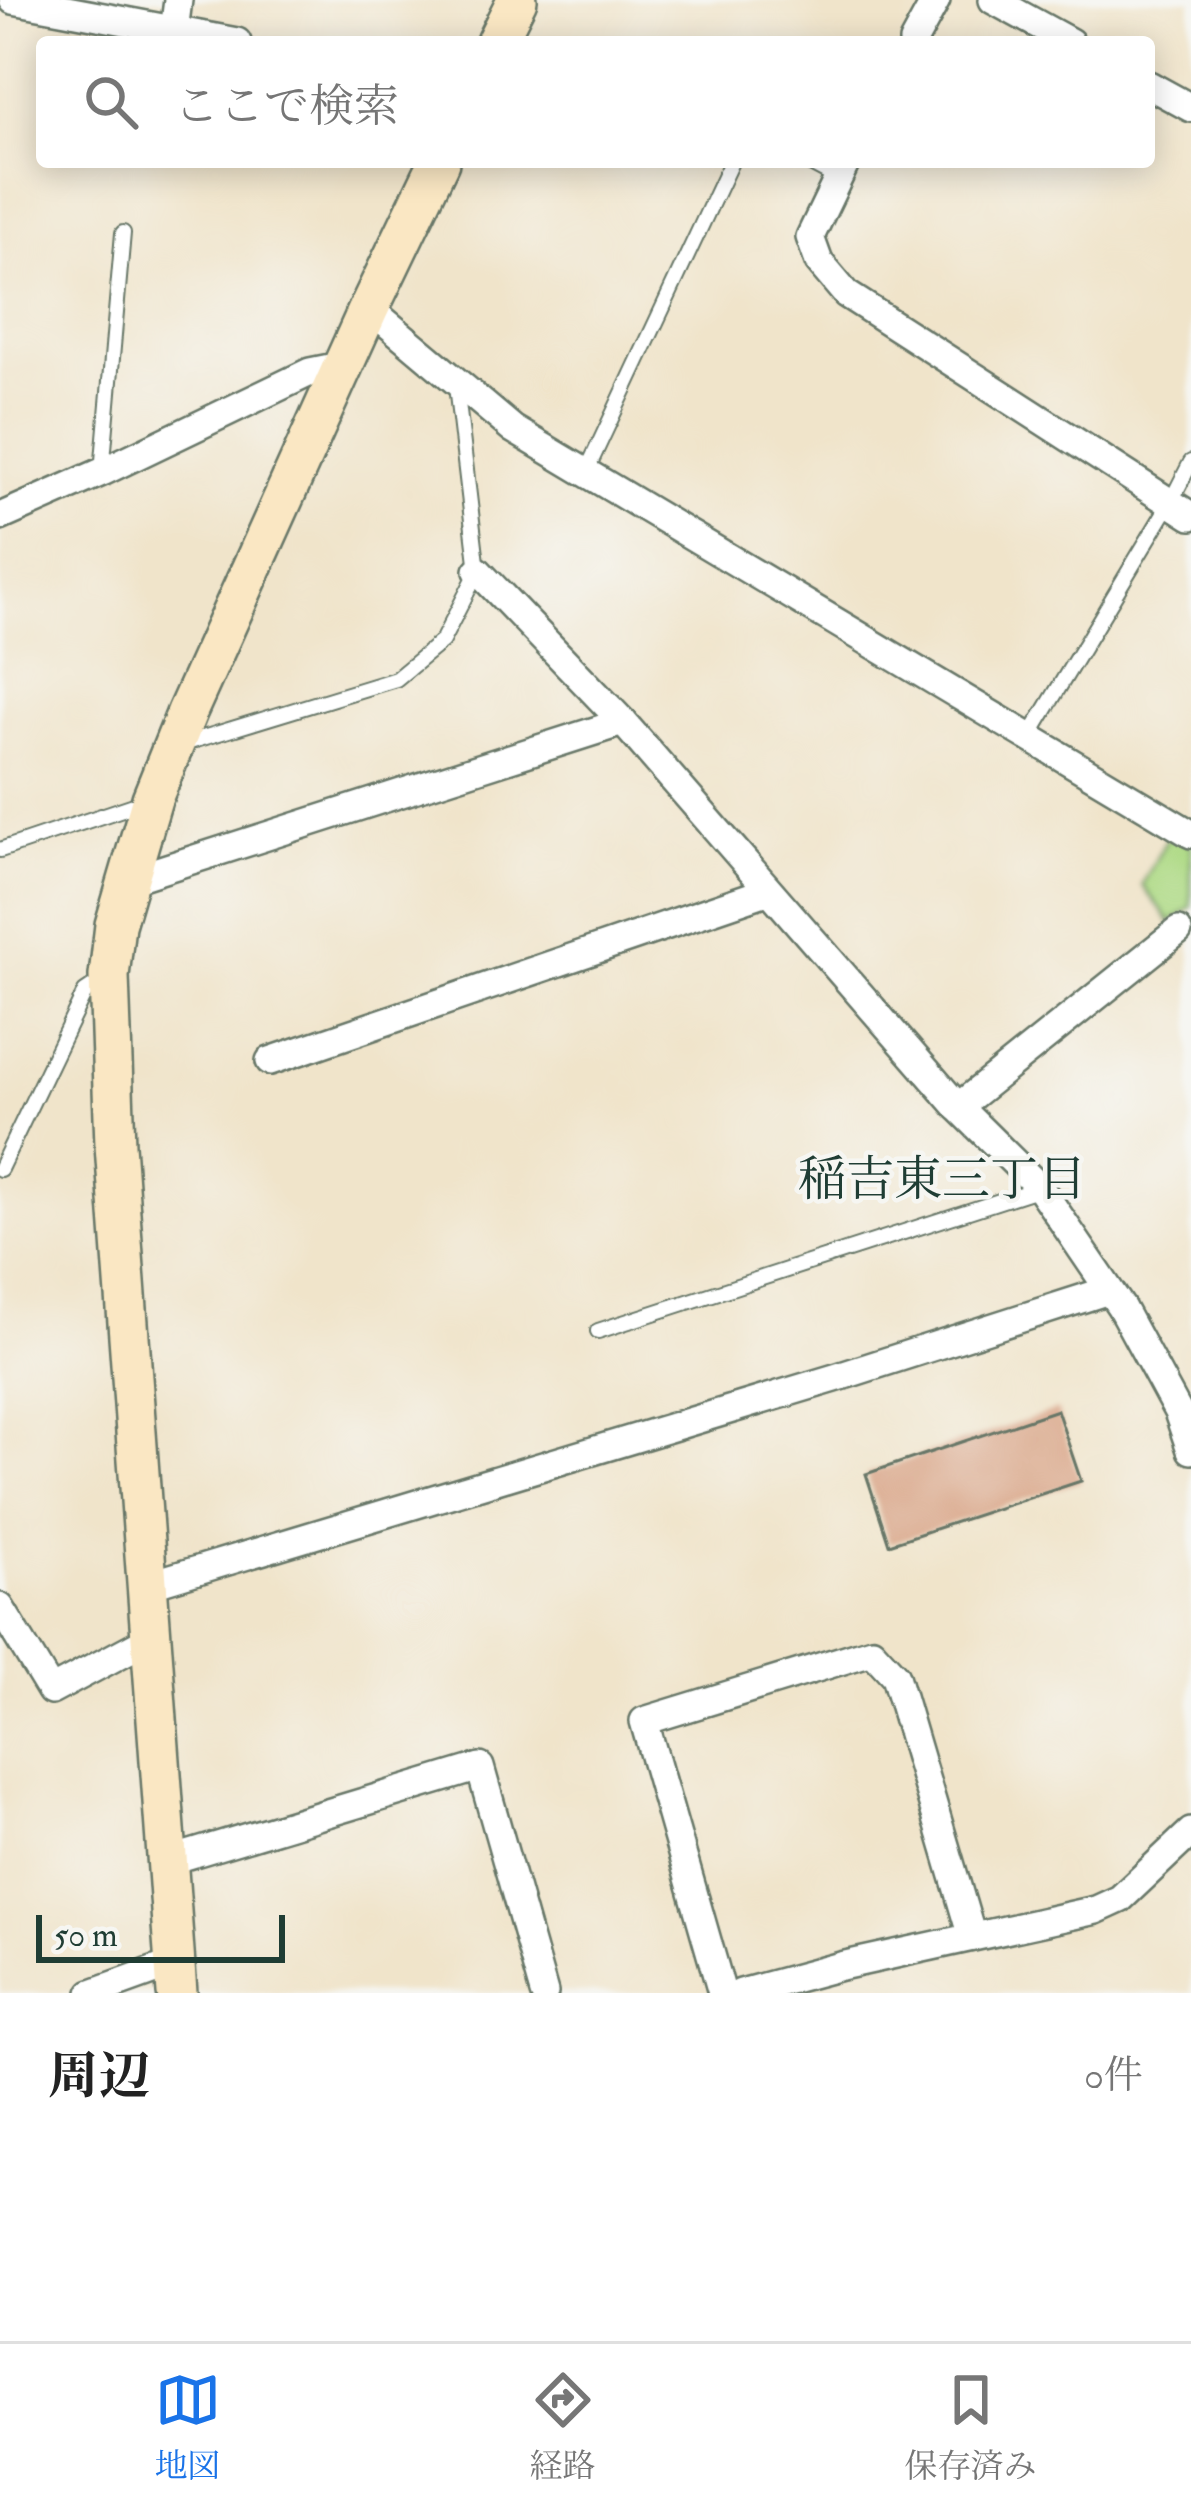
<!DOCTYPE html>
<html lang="ja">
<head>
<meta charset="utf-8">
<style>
  body { margin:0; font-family:"IM FELL Double Pica","Noto Serif JP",serif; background:#f2f2f2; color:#222 }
  .scale { position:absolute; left:36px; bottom:30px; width:249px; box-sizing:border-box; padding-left:12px; border:6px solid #1f3d34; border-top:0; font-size:33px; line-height:42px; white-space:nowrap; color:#1f3d34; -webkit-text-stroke:9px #f6f6f2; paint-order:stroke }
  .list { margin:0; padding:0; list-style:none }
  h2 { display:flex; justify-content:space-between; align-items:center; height:156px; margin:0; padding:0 48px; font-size:51px }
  h2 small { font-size:39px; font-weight:400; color:#767676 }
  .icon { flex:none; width:66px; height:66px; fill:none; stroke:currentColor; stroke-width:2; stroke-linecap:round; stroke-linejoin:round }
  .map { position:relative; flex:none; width:1191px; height:1993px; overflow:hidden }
  .search { position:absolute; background:#fff; box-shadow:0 6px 30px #0003; left:36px; right:36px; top:36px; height:132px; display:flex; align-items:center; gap:30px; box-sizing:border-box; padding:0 42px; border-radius:12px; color:#767676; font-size:45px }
  .sheet { height:348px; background:#fff }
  nav { display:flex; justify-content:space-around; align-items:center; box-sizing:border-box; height:168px; border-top:3px solid #e0e0e0; background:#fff; font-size:33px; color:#767676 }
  nav a { display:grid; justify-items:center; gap:6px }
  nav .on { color:#1a73e8 }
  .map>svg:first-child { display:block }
  .park { fill:#afda86; stroke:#678c5d; stroke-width:3 }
  .building { fill:#d8a283 }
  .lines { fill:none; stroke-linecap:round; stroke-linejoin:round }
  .lane-casing { stroke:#687768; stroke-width:18 }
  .street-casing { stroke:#687768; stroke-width:32 }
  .secondary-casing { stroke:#687768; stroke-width:44 }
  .lane { stroke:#fff; stroke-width:14 }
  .street { stroke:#fff; stroke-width:27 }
  .secondary { stroke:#fae7c3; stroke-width:39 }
  .labels { text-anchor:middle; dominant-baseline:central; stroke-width:9; stroke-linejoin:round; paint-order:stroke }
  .neighbourhood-label { font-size:48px; fill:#1f3d34; stroke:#f6f6f2 }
</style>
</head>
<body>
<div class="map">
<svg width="1191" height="1993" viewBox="0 0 1191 1993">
  <rect width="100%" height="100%" fill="#f6f6f2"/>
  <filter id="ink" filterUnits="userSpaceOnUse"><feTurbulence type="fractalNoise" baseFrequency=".00833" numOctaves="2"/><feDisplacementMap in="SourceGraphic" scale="24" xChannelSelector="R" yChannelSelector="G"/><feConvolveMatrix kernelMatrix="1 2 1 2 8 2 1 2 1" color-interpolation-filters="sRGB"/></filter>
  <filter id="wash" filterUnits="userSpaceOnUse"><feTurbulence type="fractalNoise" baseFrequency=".004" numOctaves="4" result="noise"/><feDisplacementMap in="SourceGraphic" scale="48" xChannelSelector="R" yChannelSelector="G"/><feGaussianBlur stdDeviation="2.7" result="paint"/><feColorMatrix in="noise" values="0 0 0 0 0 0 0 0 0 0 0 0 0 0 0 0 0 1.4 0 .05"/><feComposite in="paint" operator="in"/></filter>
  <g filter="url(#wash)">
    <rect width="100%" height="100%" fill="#f0e4ca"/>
    <polygon class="park" points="1170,833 1191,845 1191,907 1171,923 1142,885"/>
    <g id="blocks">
      <polygon class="building" points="1057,1410 1081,1481 889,1544 866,1474"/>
    </g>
  </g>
  <g filter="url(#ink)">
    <use href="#blocks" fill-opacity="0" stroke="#687768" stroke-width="3"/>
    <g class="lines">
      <defs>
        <g id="lane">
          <polyline points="807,162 837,178"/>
          <polyline points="102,472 123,233"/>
          <polyline points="586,472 731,162"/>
          <polyline points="1029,737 1170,503 1191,462"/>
          <polyline points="183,744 396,679 442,641 478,571 456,386"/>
          <polyline points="0,850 143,802"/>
          <polyline points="0,1169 85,992 103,980"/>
          <polyline points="598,1331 1040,1188"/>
        </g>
        <g id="street">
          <polyline points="13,0 237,42"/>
          <polyline points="993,0 1070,42"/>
          <polyline points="174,31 178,0"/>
          <polyline points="913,42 936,0"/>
          <polyline points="1149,85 1191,108"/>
          <polyline points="846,162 810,237 819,262 846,294 1191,516"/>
          <polyline points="369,308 513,429 1191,834"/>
          <polyline points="0,517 102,472 310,372 345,365"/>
          <polyline points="478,571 623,722 958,1107 1040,1188 1121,1307 1178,1412 1191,1450"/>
          <polyline points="126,881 623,722"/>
          <polyline points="270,1061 767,891"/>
          <polyline points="958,1107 1178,931"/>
          <polyline points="148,1585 835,1378 1109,1290"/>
          <polyline points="0,1607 51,1691 152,1637"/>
          <polyline points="168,1861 480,1767 544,1993"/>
          <polyline points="92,1993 175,1963"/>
          <polyline points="722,1993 644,1721 872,1651 895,1676 972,1937"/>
          <polyline points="741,1993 841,1966 1096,1910 1120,1899 1191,1832"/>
        </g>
        <g id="secondary">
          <polyline points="496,42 517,0"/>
          <polyline points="177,1993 115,1145 109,976 115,925 152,799 187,712 369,308 439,162"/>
        </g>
      </defs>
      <use href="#lane" class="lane-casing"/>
      <use href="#street" class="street-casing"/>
      <use href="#secondary" class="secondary-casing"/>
      <use href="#lane" class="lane"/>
      <use href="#street" class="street"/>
      <use href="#secondary" class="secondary"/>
    </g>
  </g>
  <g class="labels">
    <g class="neighbourhood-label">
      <text x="942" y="1180">稲吉東三丁目</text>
    </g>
  </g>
</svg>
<div class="scale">50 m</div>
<div class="search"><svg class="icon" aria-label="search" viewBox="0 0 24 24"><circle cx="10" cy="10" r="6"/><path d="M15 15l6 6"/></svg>ここで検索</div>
</div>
<section class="sheet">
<h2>周辺<small>0件</small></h2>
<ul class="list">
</ul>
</section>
<nav>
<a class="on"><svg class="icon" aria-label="map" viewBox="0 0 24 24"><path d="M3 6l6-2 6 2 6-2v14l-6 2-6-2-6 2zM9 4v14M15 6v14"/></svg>地図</a>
<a><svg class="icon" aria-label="directions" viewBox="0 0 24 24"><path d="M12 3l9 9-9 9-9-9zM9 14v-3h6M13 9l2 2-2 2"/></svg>経路</a>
<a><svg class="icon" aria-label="saved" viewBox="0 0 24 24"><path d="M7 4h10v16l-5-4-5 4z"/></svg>保存済み</a>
</nav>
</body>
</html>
